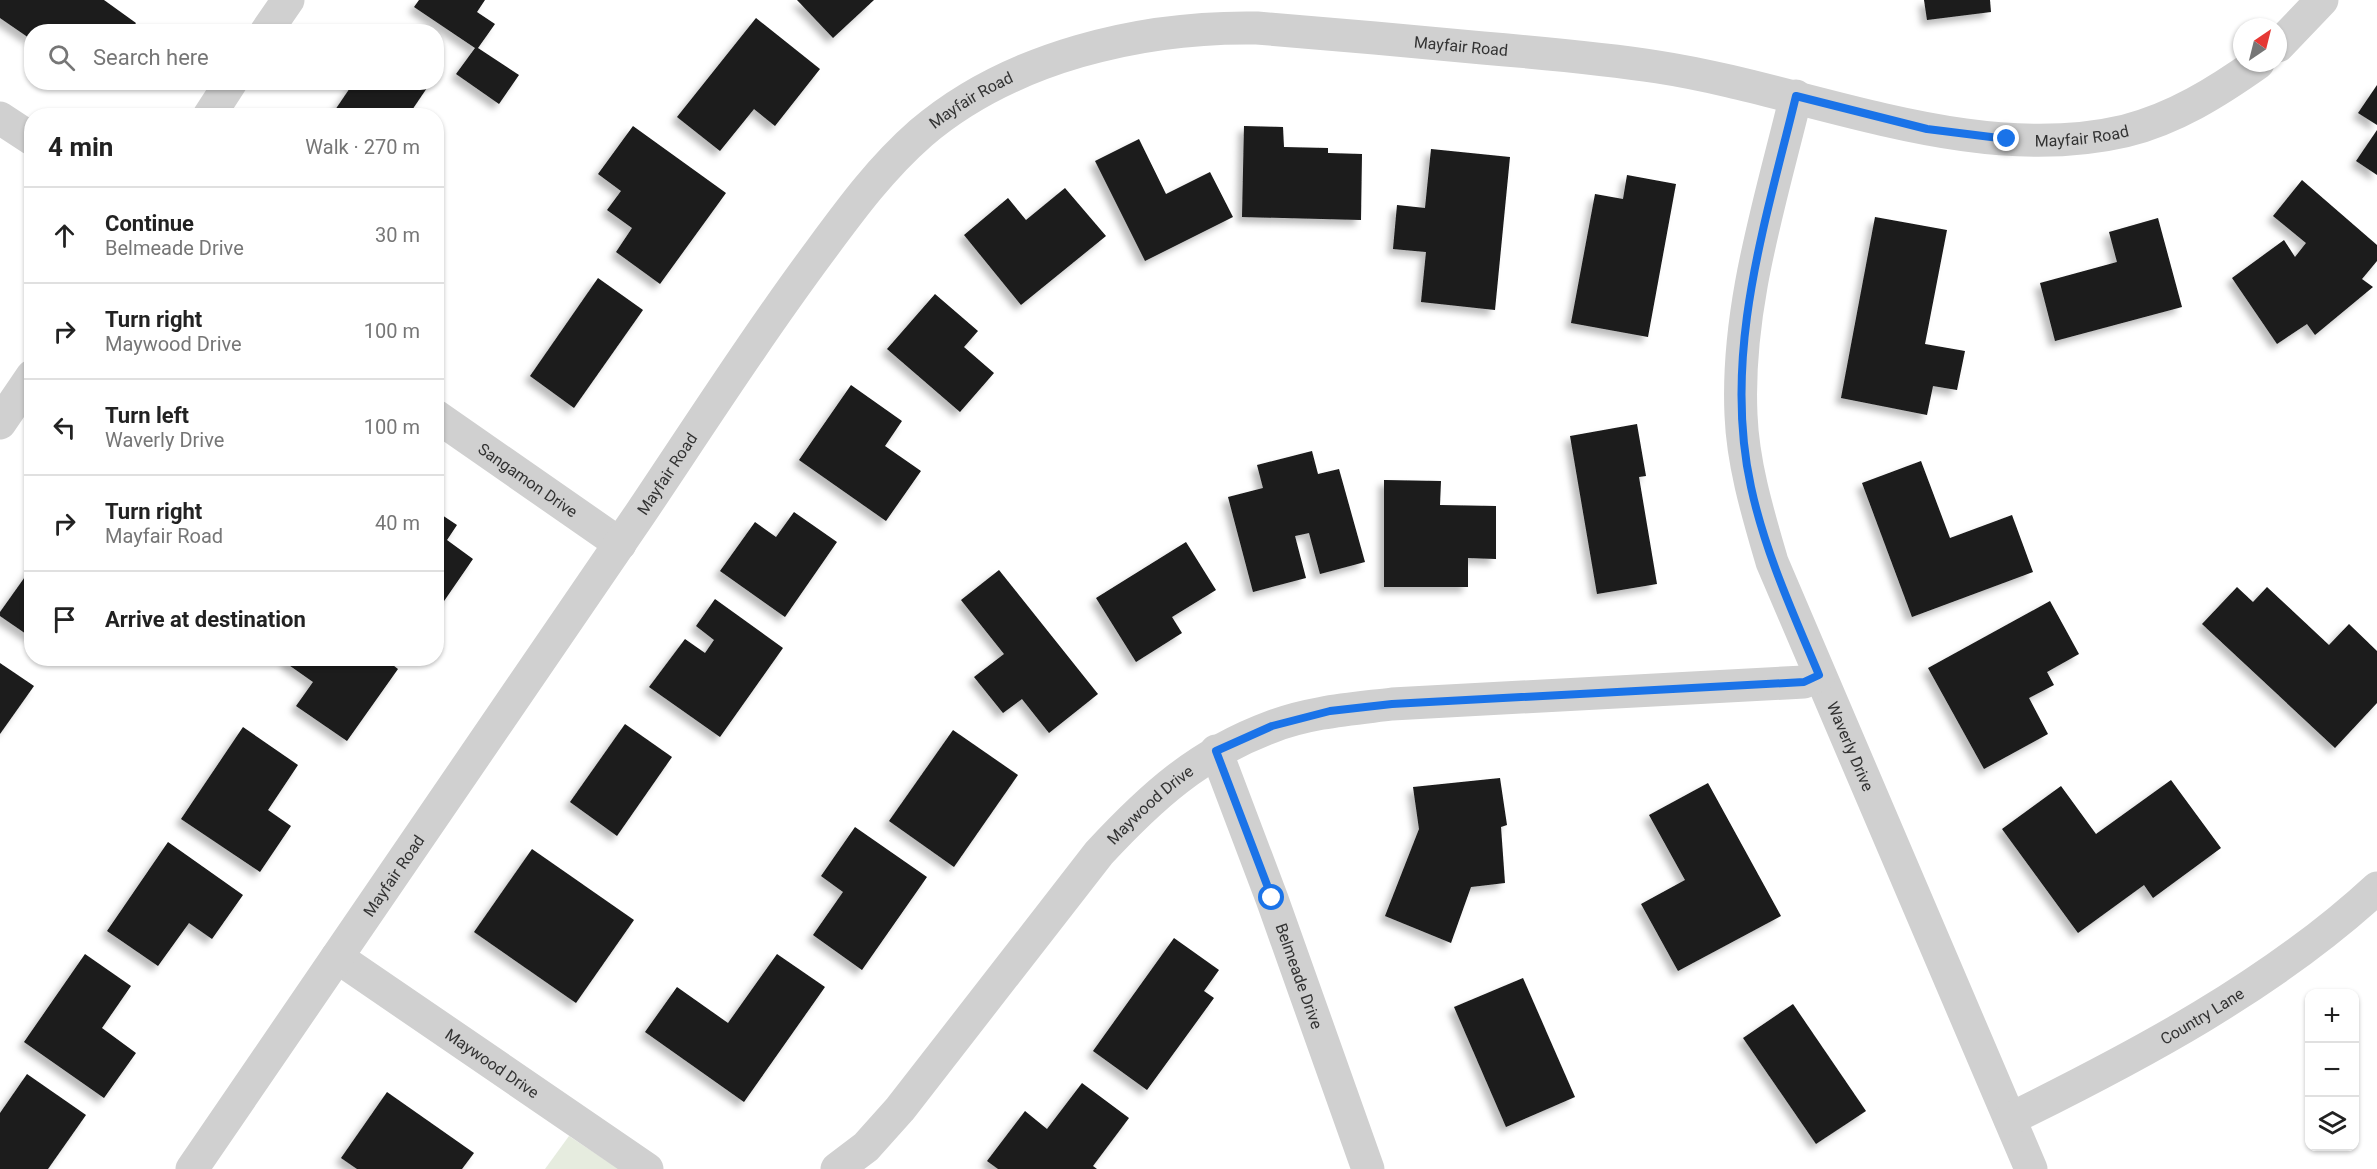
<!DOCTYPE html>
<html lang="en">
<head>
<meta charset="utf-8">
<style>
  body { margin:0; font-family:Roboto,sans-serif; background:#f2f2f2; color:#222 }
  .controls { position:absolute; right:18px; bottom:18px; display:grid; overflow:hidden; border-radius:12px; box-shadow:0 2px 4px #0004 }
  .controls button { width:54px; height:54px; display:grid; place-items:center; padding:0; border:0; border-bottom:2px solid #e0e0e0; background:#fff; color:#222; font:30px sans-serif }
  .compass { position:absolute; left:2233px; top:18px; width:54px; height:54px; border-radius:50%; background:#fff; box-shadow:0 2px 4px #0004; rotate:35deg }
  .stop { position:absolute; width:18px; height:18px; margin:-14px; border:4px solid #1a73e8; border-radius:50%; background:#fff }
  .stop.end { background:#1a73e8; border-color:#fff; box-shadow:0 2px 6px #0008 }
  .list { margin:0; padding:0; list-style:none }
  h2 { display:flex; justify-content:space-between; align-items:center; height:78px; margin:0; padding:0 24px; font-size:26px }
  h2 small { font-size:20px; font-weight:400; color:#767676 }
  .list li { display:grid; grid-template-columns:39px 1fr auto; gap:18px; align-items:center; box-sizing:border-box; height:96px; padding:0 24px; border-top:2px solid #e0e0e0 }
  .list b { display:block; font-size:22px; white-space:nowrap }
  .list p { margin:0; font-size:20px; white-space:nowrap; color:#767676 }
  .list em { font-size:20px; font-style:normal; color:#767676 }
  .icon { flex:none; width:33px; height:33px; fill:none; stroke:currentColor; stroke-width:2; stroke-linecap:round; stroke-linejoin:round }
  .map { position:relative; flex:none; width:2377px; height:1169px; overflow:hidden }
  .search { position:absolute; background:#fff; box-shadow:0 2px 4px #0004; left:24px; top:24px; width:420px; height:66px; display:flex; align-items:center; gap:15px; box-sizing:border-box; padding:0 21px; border-radius:24px; color:#767676; font-size:22px }
  .panel { position:absolute; background:#fff; box-shadow:0 2px 4px #0004; left:24px; top:108px; width:420px; height:558px; border-radius:24px }
  .map>svg:first-child { display:block }
  .green { fill:#e6ecdf }
  .building { fill:#1a1a1a; filter:url(#shadow) }
  .lines { fill:none; stroke-linecap:round; stroke-linejoin:round }
  .minor { stroke:#d0d0d0; stroke-width:33 }
  .route { stroke:#1a73e8; stroke-width:8 }
  .labels { text-anchor:middle; dominant-baseline:central; stroke-width:6; stroke-linejoin:round; paint-order:stroke }
  .street-label { font-size:16px; fill:#333; stroke:#fff }
</style>
</head>
<body>
<div class="map">
<svg width="2377" height="1169" viewBox="0 0 2377 1169">
  <defs>
    <filter id="shadow"><feDropShadow dx="-5.5" dy="5.5" stdDeviation="3" flood-color="#0004"/></filter>
  </defs>
  <rect width="100%" height="100%" fill="#fff"/>
  <polygon class="green" points="569,1136 619,1169 545,1169"/>
  <g class="building">
    <polygon points="0,0 104,0 136,23 130,32 32,32 32,40 0,18"/>
    <polygon points="419,0 485,0 477,12 495,24 478,48 519,75 499,104 456,74 475,48 414,7"/>
    <polygon points="797,0 874,0 833,38"/>
    <polygon points="1924,0 1990,0 1991,12 1927,20"/>
    <polygon points="756,18 820,69 775,126 754,109 720,151 677,117"/>
    <polygon points="354,82 431,82 408,116 331,116"/>
    <polygon points="2377,85 2377,125 2358,113"/>
    <polygon points="633,126 726,193 660,284 616,252 632,228 607,210 621,191 598,174"/>
    <polygon points="1244,126 1283,127 1284,147 1328,148 1328,153 1362,154 1361,220 1242,217"/>
    <polygon points="2377,130 2377,175 2356,161"/>
    <polygon points="1139,139 1166,194 1210,172 1233,217 1145,261 1095,161"/>
    <polygon points="1431,149 1510,157 1495,310 1421,302 1426,252 1393,249 1397,205 1425,208"/>
    <polygon points="1627,175 1676,184 1648,337 1571,323 1595,194 1623,199"/>
    <polygon points="2302,180 2377,245 2377,261 2362,279 2373,287 2315,335 2307,324 2277,344 2232,278 2284,240 2295,257 2306,243 2273,216"/>
    <polygon points="1065,188 1106,236 1021,305 964,235 1008,198 1026,220"/>
    <polygon points="1875,217 1947,230 1925,344 1965,351 1957,390 1933,386 1927,415 1841,398"/>
    <polygon points="2158,218 2182,307 2055,341 2040,283 2117,262 2109,232"/>
    <polygon points="598,278 643,310 574,408 530,376"/>
    <polygon points="935,294 978,331 964,347 994,373 960,412 887,349"/>
    <polygon points="851,385 902,421 885,446 921,471 886,521 799,460"/>
    <polygon points="1637,424 1646,476 1639,477 1657,584 1597,594 1570,436"/>
    <polygon points="1312,451 1318,474 1339,469 1365,562 1320,574 1309,533 1295,536 1306,578 1253,592 1228,497 1263,488 1257,465"/>
    <polygon points="1921,461 1950,538 2012,515 2033,572 1912,617 1862,483"/>
    <polygon points="1384,480 1441,481 1440,505 1496,506 1496,559 1468,558 1468,587 1384,587"/>
    <polygon points="436,511 457,525 447,540 473,559 442,604 436,601"/>
    <polygon points="794,512 837,542 785,617 720,571 755,522 776,537"/>
    <polygon points="1186,542 1216,590 1172,617 1182,633 1136,662 1096,598"/>
    <polygon points="32,567 32,638 0,616 0,612"/>
    <polygon points="999,570 1098,694 1049,733 1022,699 1003,713 974,677 1004,654 961,600"/>
    <polygon points="2237,587 2253,602 2267,587 2329,645 2349,624 2377,651 2377,703 2335,748 2202,624"/>
    <polygon points="715,599 783,648 720,737 649,687 685,639 705,653 714,640 696,626"/>
    <polygon points="2050,601 2079,654 2047,672 2054,685 2029,698 2048,734 1984,769 1928,668"/>
    <polygon points="288,658 384,658 398,669 347,741 296,706 313,682 286,663"/>
    <polygon points="0,663 34,686 0,734"/>
    <polygon points="625,724 672,757 617,836 570,802"/>
    <polygon points="243,727 298,765 268,810 291,826 260,872 181,819"/>
    <polygon points="953,730 1018,775 954,867 889,821"/>
    <polygon points="1500,778 1507,825 1501,827 1505,883 1471,887 1451,943 1385,916 1419,829 1413,787"/>
    <polygon points="2171,780 2221,848 2153,898 2144,885 2078,933 2002,829 2061,786 2096,834"/>
    <polygon points="1708,783 1781,916 1678,971 1641,904 1685,880 1649,815"/>
    <polygon points="855,827 927,877 862,970 813,935 843,892 821,876"/>
    <polygon points="168,842 243,895 212,939 189,923 158,966 107,931"/>
    <polygon points="532,849 634,920 576,1003 474,932"/>
    <polygon points="1174,938 1219,970 1204,991 1214,998 1147,1090 1093,1051"/>
    <polygon points="85,954 131,986 102,1028 136,1053 104,1098 24,1042"/>
    <polygon points="777,954 825,987 744,1102 645,1032 677,987 728,1023"/>
    <polygon points="1523,978 1575,1097 1506,1127 1454,1007"/>
    <polygon points="1793,1004 1866,1111 1816,1144 1743,1038"/>
    <polygon points="27,1074 86,1115 48,1169 0,1169 0,1113"/>
    <polygon points="1082,1083 1129,1118 1093,1166 1097,1169 998,1169 987,1161 1025,1111 1047,1129"/>
    <polygon points="387,1092 474,1153 462,1169 357,1169 341,1158"/>
  </g>
  <g class="lines">
    <g class="minor">
      <polyline points="266,32 288,0"/>
      <polyline points="2278,46 2322,0"/>
      <path id="s1" d="M1796,96C1771,200 1736,307 1741,415C1743,465 1758,514 1772,562L2031,1169"/>
      <polyline points="209,116 231,82"/>
      <polyline points="0,118 32,139"/>
      <path id="s2" d="M436,416L620,544"/>
      <polyline points="0,423 32,376"/>
      <path id="s3" d="M1216,751L1272,899L1368,1169"/>
      <path id="s4" d="M337,957L647,1169"/>
      <path id="s5" d="M2010,1119C2138,1056 2272,985 2377,888"/>
      <path id="s6" d="M192,1169C341,951 492,734 640,514C699,426 757,336 820,251C851,209 881,168 921,133C1010,57 1141,26 1257,28C1332,34 1408,41 1483,48C1542,53 1600,58 1658,67C1808,90 1972,167 2125,131C2174,119 2217,92 2258,63"/>
      <path id="s7" d="M837,1169L866,1147L900,1109L1099,853C1151,797 1198,754 1271,727C1309,712 1352,709 1392,704L1804,682L1819,675"/>
    </g>
  </g>
  <g class="lines">
    <path class="route" d="M1272,898L1216,751L1272,726L1330,711L1392,704L1804,682L1819,675C1793,613 1765,552 1751,487C1722,355 1765,224 1796,96L1927,129L2007,139"/>
  </g>
  <g class="labels">
    <g class="street-label">
      <text stroke="none"><textPath href="#s6" startOffset="1832">Mayfair Road</textPath></text>
      <text stroke="none"><textPath href="#s6" startOffset="1328">Mayfair Road</textPath></text>
      <text stroke="none"><textPath href="#s6" startOffset="2462">Mayfair Road</textPath></text>
      <text stroke="none"><textPath href="#s6" startOffset="842">Mayfair Road</textPath></text>
      <text stroke="none"><textPath href="#s2" startOffset="112">Sangamon Drive</textPath></text>
      <text stroke="none"><textPath href="#s1" startOffset="676">Waverly Drive</textPath></text>
      <text stroke="none"><textPath href="#s7" startOffset="482">Maywood Drive</textPath></text>
      <text stroke="none"><textPath href="#s6" startOffset="356">Mayfair Road</textPath></text>
      <text stroke="none"><textPath href="#s3" startOffset="240">Belmeade Drive</textPath></text>
      <text stroke="none"><textPath href="#s5" startOffset="218">Country Lane</textPath></text>
      <text stroke="none"><textPath href="#s4" startOffset="188">Maywood Drive</textPath></text>
    </g>
  </g>
</svg>
<div class="controls">
<button>+</button>
<button>−</button>
<button><svg class="icon" aria-label="layers" viewBox="0 0 24 24"><path d="M12 4l9 5-9 5-9-5zM3 14l9 5 9-5"/></svg></button>
</div>
<svg class="compass" viewBox="-18 -18 36 36"><path d="M0-13l5 13h-10z" fill="#e53935"/><path d="M0 13l5-13h-10z" fill="#767676"/></svg>
<div class="stop" style="left:1272px;top:898px"></div>
<div class="stop end" style="left:2007px;top:139px"></div>
<div class="search"><svg class="icon" aria-label="search" viewBox="0 0 24 24"><circle cx="10" cy="10" r="6"/><path d="M15 15l6 6"/></svg>Search here</div>
<section class="panel">
<h2>4 min<small>Walk · 270 m</small></h2>
<ul class="list">
<li><svg class="icon" aria-label="ahead" viewBox="0 0 24 24"><path d="M12 20V5M6 11l6-6 6 6"/></svg><div><b>Continue</b><p>Belmeade Drive</p></div><em>30 m</em></li>
<li><svg class="icon" aria-label="right" viewBox="0 0 24 24"><path d="M7 20v-9h11M14 6l5 5-5 5"/></svg><div><b>Turn right</b><p>Maywood Drive</p></div><em>100 m</em></li>
<li><svg class="icon" aria-label="left" viewBox="0 0 24 24"><path d="M17 20v-9H6M10 6l-5 5 5 5"/></svg><div><b>Turn left</b><p>Waverly Drive</p></div><em>100 m</em></li>
<li><svg class="icon" aria-label="right" viewBox="0 0 24 24"><path d="M7 20v-9h11M14 6l5 5-5 5"/></svg><div><b>Turn right</b><p>Mayfair Road</p></div><em>40 m</em></li>
<li><svg class="icon" aria-label="arrive" viewBox="0 0 24 24"><path d="M6 21V4h12l-3 4 3 4H6"/></svg><div><b>Arrive at destination</b></div></li>
</ul>
</section>
</div>
</body>
</html>
